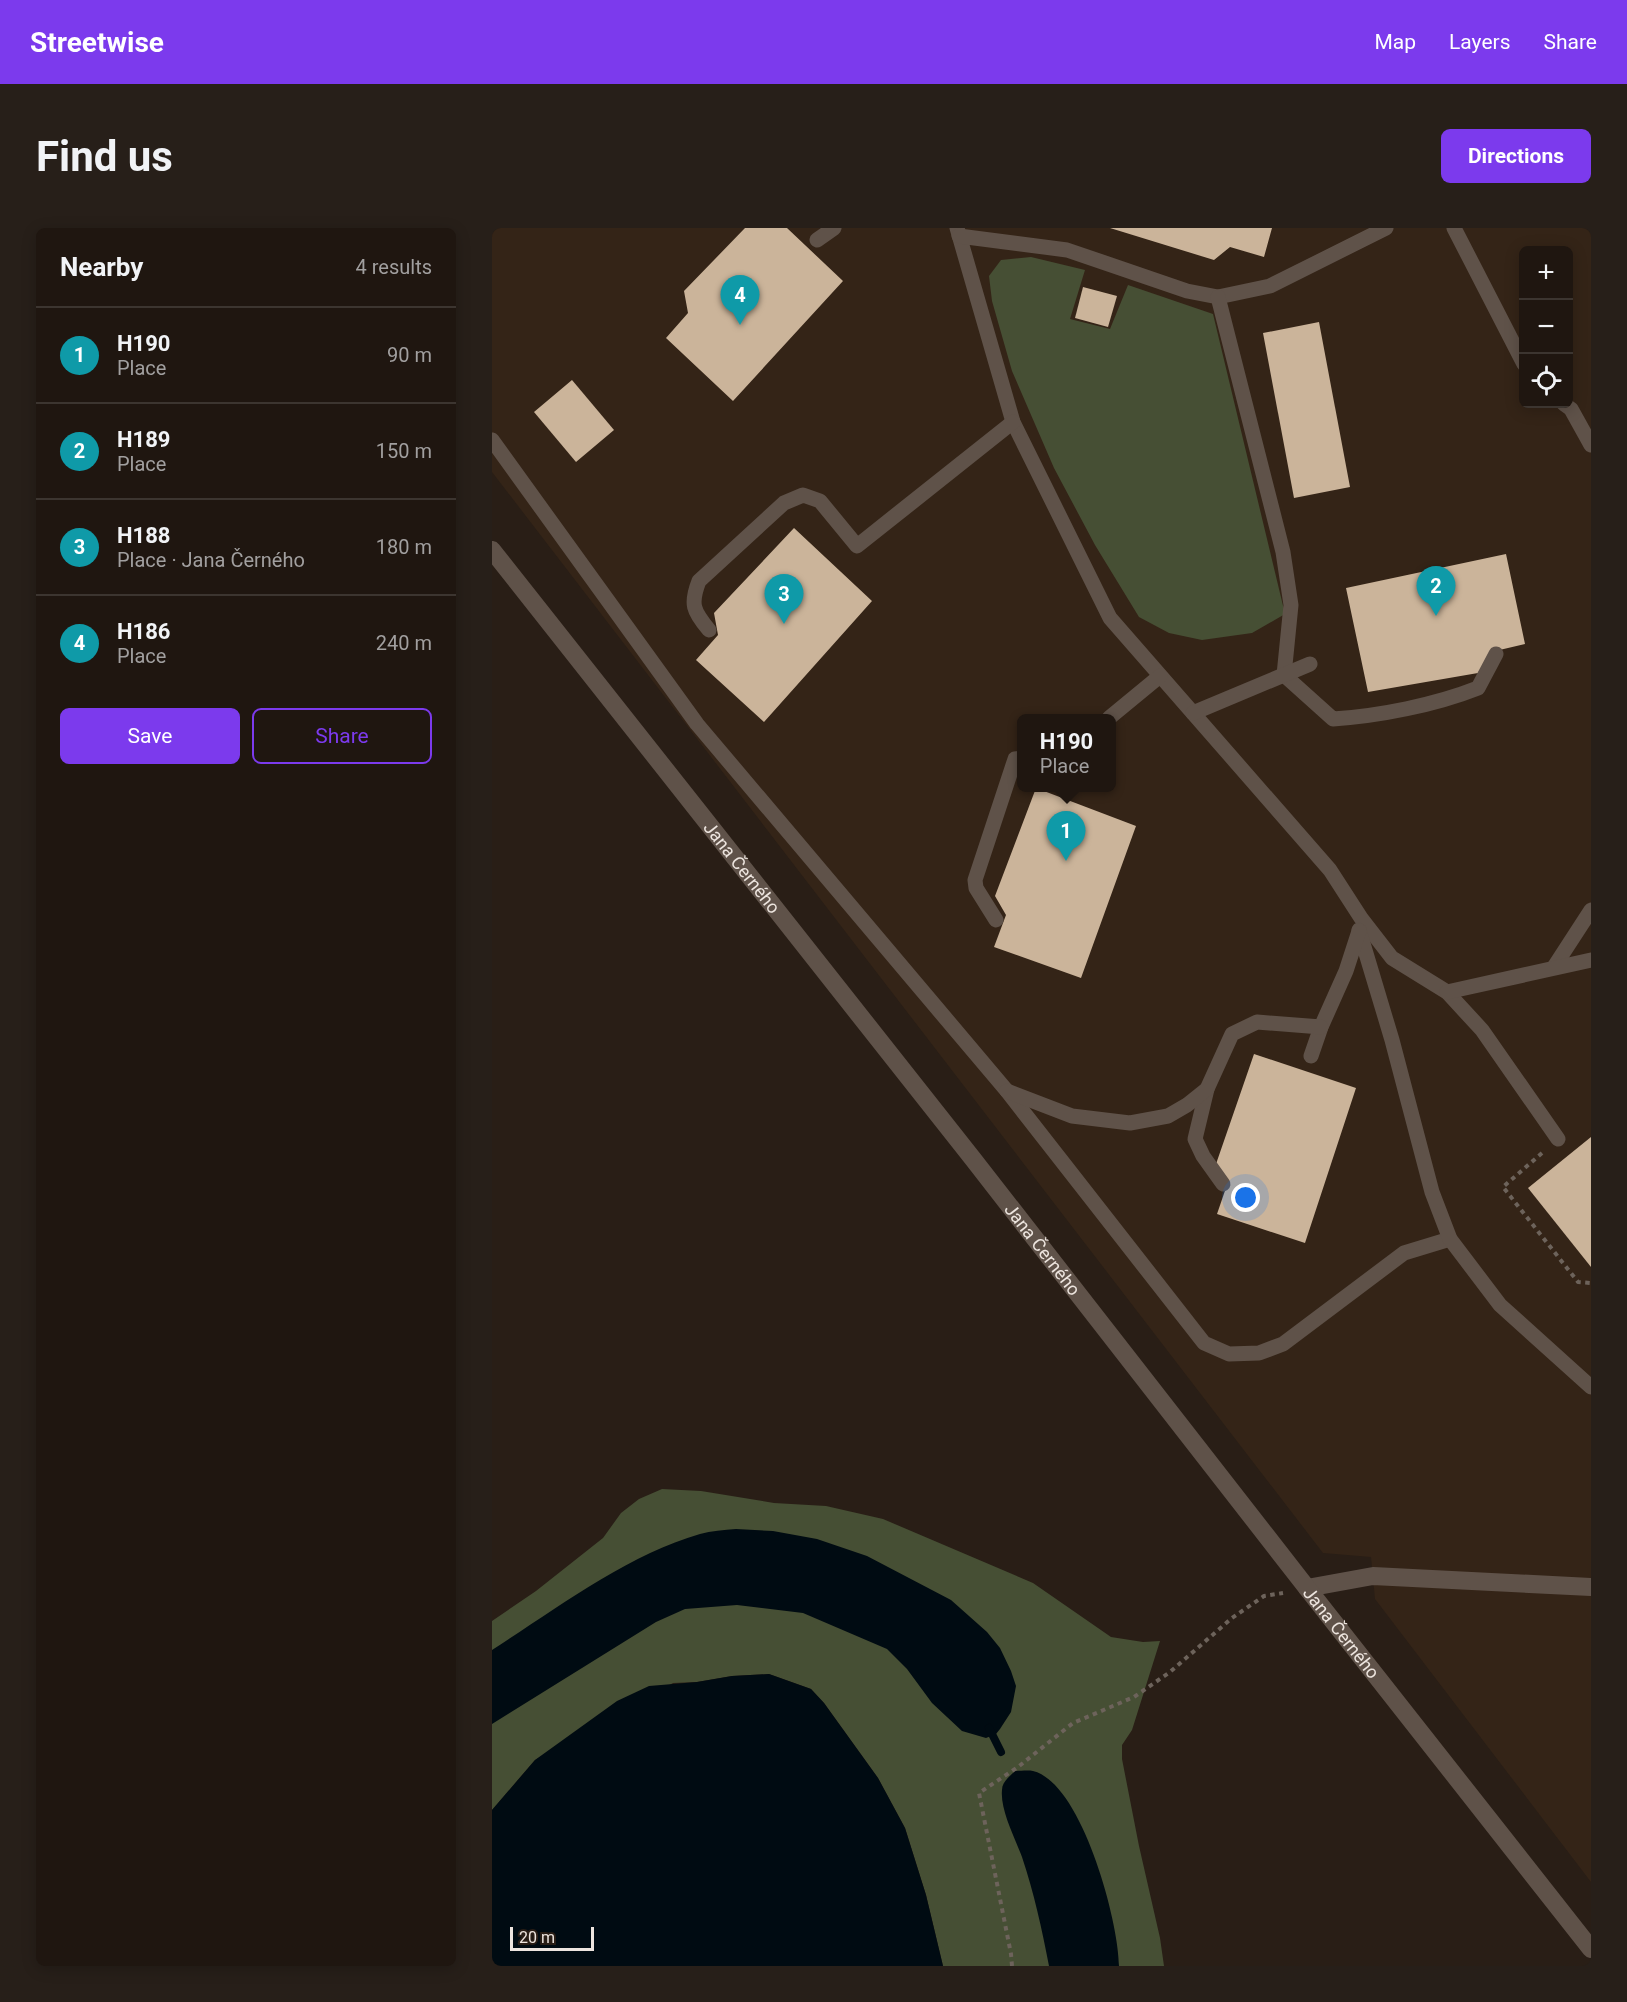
<!DOCTYPE html>
<html lang="en">
<head>
<meta charset="utf-8">
<style>
  body { margin:0; font-family:Roboto,sans-serif; background:#271f19; color:#f1f3f6 }
  .controls { position:absolute; right:18px; top:18px; display:grid; overflow:hidden; border-radius:9px; box-shadow:0 3px 15px #0003 }
  .controls button { width:54px; height:54px; display:grid; place-items:center; padding:0; border:0; border-bottom:2px solid #3c3530; background:#1f1610; color:#f1f3f6; font:30px sans-serif }
  .scale { position:absolute; left:18px; bottom:15px; width:84px; box-sizing:border-box; padding-left:6px; border:3px solid #ede5df; border-top:0; font-size:16px; line-height:21px; white-space:nowrap; color:#ede5df; -webkit-text-stroke:4px #291e16; paint-order:stroke }
  .you { position:absolute; left:754px; top:970px; width:21px; height:21px; margin:-15px; border:4px solid #fff; border-radius:50%; background:#1a73e8; box-shadow:0 0 0 9px #1a73e833 }
  .badge { display:grid; place-items:center; width:39px; height:39px; border-radius:50%; background:#7c3aed; color:#fff; font-size:20px; font-weight:700 }
  .pin { position:absolute; translate:-50% -50px; filter:drop-shadow(0 2px 3px #0008) }
  .pin::after { content:''; position:absolute; top:32px; width:21px; height:18px; background:inherit; clip-path:polygon(0 0,100% 0,50% 100%) }
  .popup { position:absolute; left:525px; top:486px; width:99px; height:78px; box-sizing:border-box; display:grid; place-content:center; border-radius:9px; background:#1f1610; filter:drop-shadow(0 2px 4px #0005); font-size:20px; white-space:nowrap; color:#a19f9f }
  .popup b { font-size:22px; color:#f1f3f6 }
  .popup::after { content:''; position:absolute; left:50%; top:100%; margin-left:-12px; border:12px solid transparent; border-top-color:#1f1610 }
  .list { margin:0; padding:0; list-style:none }
  h2 { display:flex; justify-content:space-between; align-items:center; height:78px; margin:0; padding:0 24px; font-size:26px }
  h2 small { font-size:20px; font-weight:400; color:#a19f9f }
  .list li { display:grid; grid-template-columns:39px 1fr auto; gap:18px; align-items:center; box-sizing:border-box; height:96px; padding:0 24px; border-top:2px solid #3c3530 }
  .list b { display:block; font-size:22px; white-space:nowrap }
  .list p { margin:0; font-size:20px; white-space:nowrap; color:#a19f9f }
  .list em { font-size:20px; font-style:normal; color:#a19f9f }
  .actions { display:flex; gap:12px; padding:18px 24px }
  .actions a { flex:1; padding:14px 0; border:2px solid #7c3aed; border-radius:9px; text-align:center; font-size:21px; color:#7c3aed }
  .actions .main { background:#7c3aed; color:#fff }
  .icon { flex:none; width:33px; height:33px; fill:none; stroke:currentColor; stroke-width:2; stroke-linecap:round; stroke-linejoin:round }
  .map { position:relative; flex:none; width:1099px; height:1738px; overflow:hidden; border-radius:9px }
  header { display:flex; align-items:center; gap:36px; box-sizing:border-box; height:84px; padding:0 30px; background:#7c3aed; color:#fff }
  header strong { font-size:28px }
  nav { display:flex; gap:33px; margin-inline-start:auto; font-size:21px }
  .intro { display:flex; align-items:center; justify-content:space-between; box-sizing:border-box; height:144px; padding:0 36px }
  h1 { margin:0; font-size:42px }
  .button { padding:15px 27px; border-radius:9px; background:#7c3aed; color:#fff; font-size:21px; font-weight:700 }
  main { display:flex; gap:36px; padding:0 36px }
  aside { flex:1; background:#1f1610; border-radius:9px; box-shadow:0 3px 15px #0003 }
  .map>svg:first-child { display:block }
  .built { fill:#342417; fill-rule:evenodd }
  .forest { fill:#464f34 }
  .water { fill:#000b12 }
  .lines { fill:none; stroke-linecap:round; stroke-linejoin:round }
  .stream { stroke:#000b12; stroke-width:8 }
  .building { fill:#cbb49a }
  .path { stroke:#6d635b; stroke-width:4; stroke-dasharray:4.5 4.5; stroke-linecap:butt }
  .lane { stroke:#5f5249; stroke-width:15 }
  .street { stroke:#5f5249; stroke-width:18 }
  .secondary { stroke:#5f5249; stroke-width:18 }
  .labels { text-anchor:middle; dominant-baseline:central; stroke-width:6; stroke-linejoin:round; paint-order:stroke }
  .street-label { font-size:18px; fill:#ede5df; stroke:#291e16 }
</style>
</head>
<body>
<header>
<strong>Streetwise</strong>
<nav><a>Map</a><a>Layers</a><a>Share</a></nav>
</header>
<div class="intro"><h1>Find us</h1><a class="button">Directions</a></div>
<main>
<aside>
<h2>Nearby<small>4 results</small></h2>
<ul class="list">
<li><span class="badge" style="background:#0f9aa8">1</span><div><b>H190</b><p>Place</p></div><em>90 m</em></li>
<li><span class="badge" style="background:#0f9aa8">2</span><div><b>H189</b><p>Place</p></div><em>150 m</em></li>
<li><span class="badge" style="background:#0f9aa8">3</span><div><b>H188</b><p>Place · Jana Černého</p></div><em>180 m</em></li>
<li><span class="badge" style="background:#0f9aa8">4</span><div><b>H186</b><p>Place</p></div><em>240 m</em></li>
</ul>
<div class="actions"><a class="main">Save</a><a>Share</a></div>
</aside>
<div class="map">
<svg width="1099" height="1738" viewBox="0 0 1099 1738">
  <rect width="100%" height="100%" fill="#291e16"/>
  <path class="built" d="M0,0H1099V1654L883,1371L879,1329L831,1325L0,244ZM1032,22H1076V176H1032ZM529,490H619V560H529Z"/>
  <g class="forest">
    <polygon points="539,29 593,42 578,91 618,101 636,57 721,86 793,386 760,405 710,412 677,405 647,389 603,317 562,240 520,143 500,73 497,48 509,32"/>
    <polygon points="170,1261 209,1263 282,1275 334,1278 391,1291 541,1355 619,1409 651,1414 668,1413 640,1502 630,1517 630,1531 647,1618 668,1710 672,1738 451,1738 434,1667 413,1600 386,1550 332,1475 319,1461 277,1446 240,1448 205,1454 181,1455 43,1532 0,1582 0,1393 44,1363 111,1310 129,1285 147,1271"/>
  </g>
  <g class="water">
    <path d="M244,1301L281,1303L325,1311L375,1328L459,1372L495,1404L508,1420L519,1443L524,1458L519,1484L508,1501L504,1506L494,1510L470,1503L440,1475L415,1441L395,1421L311,1385L245,1377L193,1381L164,1394L0,1496V1422C64,1381 135,1327 208,1306C219,1303 232,1302 244,1301Z"/>
    <polygon points="277,1446 319,1461 332,1475 386,1550 413,1600 434,1667 451,1738 0,1738 0,1582 43,1532 125,1473 157,1458 205,1454 240,1448"/>
    <path d="M523,1543C528,1543 536,1542 541,1543C590,1555 627,1694 627,1738H557C550,1701 542,1665 530,1629C523,1610 508,1582 510,1562C510,1554 517,1549 523,1543Z"/>
  </g>
  <g class="lines">
    <polyline class="stream" points="497,1500 509,1524"/>
  </g>
  <g class="building">
    <polygon points="253,0 295,0 351,53 241,173 174,110 196,85 192,63"/>
    <polygon points="618,0 780,0 772,29 738,19 722,32"/>
    <polygon points="591,59 625,68 616,99 583,90"/>
    <polygon points="827,94 858,259 802,270 771,105"/>
    <polygon points="80,152 122,202 84,234 42,184"/>
    <polygon points="302,300 380,373 272,494 204,432 226,407 222,385"/>
    <polygon points="1014,326 1033,416 999,424 986,445 876,464 854,360"/>
    <polygon points="544,560 644,598 589,750 502,719 514,687 503,668"/>
    <polygon points="762,826 864,860 813,1015 725,986 736,954 724,936"/>
    <polygon points="1099,909 1099,1039 1036,960"/>
  </g>
  <g class="lines">
    <g class="path">
      <polyline points="1050,925 1011,959 1086,1054 1099,1055"/>
      <polyline points="520,1738 519,1726 487,1565 526,1539 581,1495 642,1469 678,1444 740,1390 772,1368 791,1365"/>
    </g>
    <g class="lane">
      <polyline points="465,0 521,194 618,390 838,642 869,690 900,730 955,764 990,802 1066,911"/>
      <polyline points="962,0 1032,136"/>
      <polyline points="467,8 575,22 695,63 726,69 778,58 894,0"/>
      <polyline points="325,12 342,0"/>
      <path d="M726,69L791,324L799,377L792,447L841,491C887,488 943,477 986,460L1004,426"/>
      <polyline points="1072,176 1079,181 1099,217"/>
      <polyline points="0,212 205,496 515,863 712,1115 737,1126 767,1125 791,1116 912,1025 958,1011"/>
      <path d="M217,402C201,383 198,376 207,353L292,275L311,267L328,273L365,318L521,194"/>
      <polyline points="701,485 818,436"/>
      <polyline points="617,490 668,448"/>
      <polyline points="504,692 484,660 483,652 523,531 529,530"/>
      <polyline points="867,702 900,812 940,964 958,1011 1008,1077 1099,1159"/>
      <polyline points="1062,739 1099,682"/>
      <polyline points="955,764 1099,732"/>
      <polyline points="819,828 829,799 854,743 867,703"/>
      <polyline points="715,861 703,911 711,928 731,956"/>
      <polyline points="515,863 580,888 638,895 676,888 695,877 715,861 740,806 765,794 829,799"/>
    </g>
    <polyline class="street" points="815,1360 881,1348 1099,1359"/>
    <path class="secondary" id="s1" d="M0,322L481,931L815,1360L1099,1721"/>
  </g>
  <g class="labels">
    <g class="street-label">
      <text stroke="none"><textPath href="#s1" startOffset="404">Jana Černého</textPath></text>
      <text stroke="none"><textPath href="#s1" startOffset="890">Jana Černého</textPath></text>
      <text stroke="none"><textPath href="#s1" startOffset="1376">Jana Černého</textPath></text>
    </g>
  </g>
</svg>
<div class="controls">
<button>+</button>
<button>−</button>
<button><svg class="icon" aria-label="locate" viewBox="0 0 24 24"><circle cx="12" cy="12" r="6"/><path d="M12 2v4M12 18v4M2 12h4M18 12h4"/></svg></button>
</div>
<div class="scale">20 m</div>
<div class="you"></div>
<div class="pin badge" style="left:574px;top:633px;background:#0f9aa8">1</div>
<div class="popup"><b>H190</b>Place</div>
<div class="pin badge" style="left:944px;top:388px;background:#0f9aa8">2</div>
<div class="pin badge" style="left:292px;top:396px;background:#0f9aa8">3</div>
<div class="pin badge" style="left:248px;top:97px;background:#0f9aa8">4</div>
</div>
</main>
</body>
</html>
